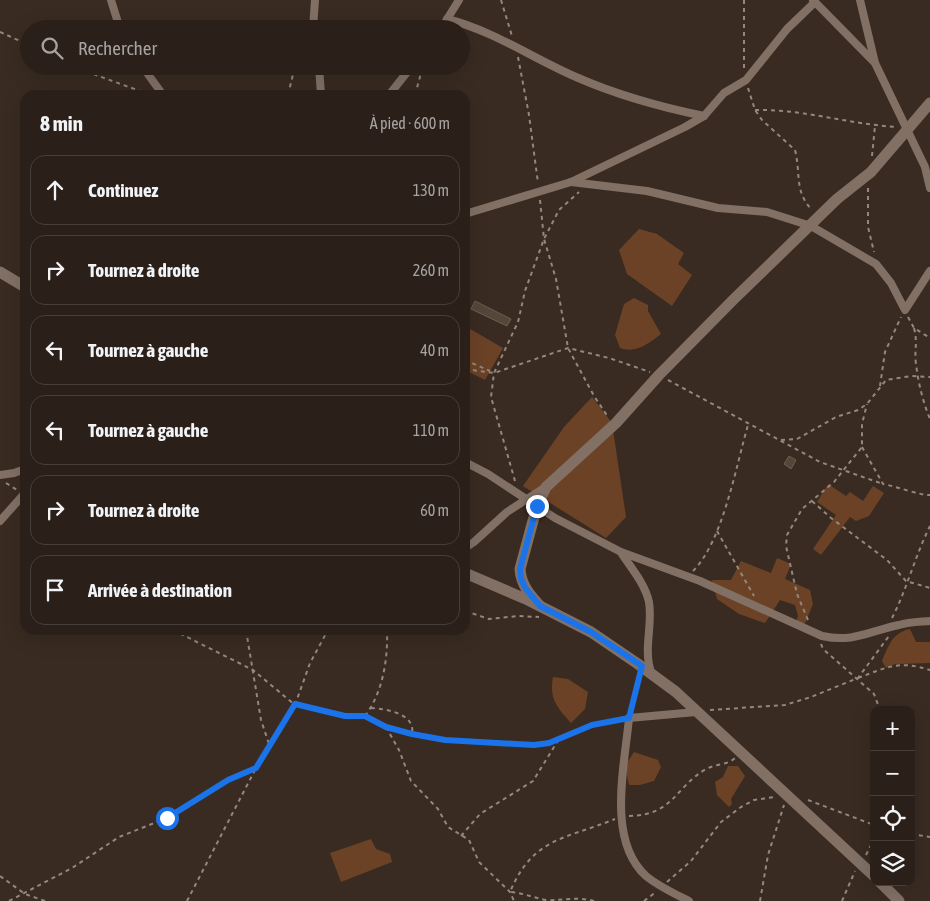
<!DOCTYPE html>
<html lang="fr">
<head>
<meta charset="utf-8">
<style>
  body { margin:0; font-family:"Asap Condensed",sans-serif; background:#332822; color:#f1f3f6 }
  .controls { position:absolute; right:15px; bottom:15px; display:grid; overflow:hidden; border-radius:10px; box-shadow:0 5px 20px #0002 }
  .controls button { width:45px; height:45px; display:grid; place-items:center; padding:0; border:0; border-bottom:1px solid #473e38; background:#2b2019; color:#f1f3f6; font:25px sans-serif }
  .stop { position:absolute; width:15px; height:15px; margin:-11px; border:4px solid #1a73e8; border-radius:50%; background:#fff }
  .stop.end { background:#1a73e8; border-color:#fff; box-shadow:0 1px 5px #0008 }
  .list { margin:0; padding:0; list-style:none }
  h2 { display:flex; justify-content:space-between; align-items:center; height:65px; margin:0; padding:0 20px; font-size:21px }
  h2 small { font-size:16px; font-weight:400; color:#a6a3a2 }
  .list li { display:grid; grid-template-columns:32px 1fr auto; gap:15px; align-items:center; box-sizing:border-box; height:70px; margin:0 10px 10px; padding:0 10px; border:1px solid #473e38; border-radius:15px }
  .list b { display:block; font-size:19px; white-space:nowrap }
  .list em { font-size:16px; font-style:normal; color:#a6a3a2 }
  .icon { flex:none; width:28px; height:28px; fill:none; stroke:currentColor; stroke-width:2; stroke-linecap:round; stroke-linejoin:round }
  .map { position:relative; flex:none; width:930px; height:901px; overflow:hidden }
  .search { position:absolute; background:#2b2019; box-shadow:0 5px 20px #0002; left:20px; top:20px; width:450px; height:55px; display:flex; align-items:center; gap:12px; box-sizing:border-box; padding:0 18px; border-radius:28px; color:#a6a3a2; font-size:19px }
  .panel { position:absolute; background:#2b2019; box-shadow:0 5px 20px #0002; left:20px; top:90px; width:450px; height:545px; border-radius:15px }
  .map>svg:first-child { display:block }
  .green { fill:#6b4226 }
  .building { fill:#54473a; stroke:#6d5f51 }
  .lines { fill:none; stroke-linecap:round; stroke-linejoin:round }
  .path { stroke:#93877f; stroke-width:2; stroke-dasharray:4 4; stroke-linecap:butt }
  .street { stroke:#827065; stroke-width:8 }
  .secondary { stroke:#827065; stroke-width:11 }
  .route { stroke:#1a73e8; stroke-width:6 }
</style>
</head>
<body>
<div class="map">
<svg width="930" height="901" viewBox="0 0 930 901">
  <rect width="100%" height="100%" fill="#392b21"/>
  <g class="green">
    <polygon points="639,229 657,234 684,253 678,264 692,275 672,306 627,274 619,250"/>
    <path d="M634,298L648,305V311L661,334C649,343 636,354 620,348L615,335L624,304Z"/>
    <polygon points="465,326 503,348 485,380 465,370"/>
    <polygon points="592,397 612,423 626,517 606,538 523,486 564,427"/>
    <polygon points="828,484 846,496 850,492 863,501 873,486 884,493 869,516 856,521 850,517 821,555 813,549 836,515 817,502"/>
    <polygon points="777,558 791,564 785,579 810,590 813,604 804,626 796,622 798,616 795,605 780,600 765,623 739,614 717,599 712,580 731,580 741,561 771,573"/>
    <path d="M910,629L916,642H930V663L895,664L886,668L882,661C889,645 892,633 910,629Z"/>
    <path d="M553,677L568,679L588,692L585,709L571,723C557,707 549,699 553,677Z"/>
    <polygon points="634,752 658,760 661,767 654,781 640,785 629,785 625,766"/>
    <polygon points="728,766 738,766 745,776 731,799 732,804 729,807 717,795 715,782 723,777"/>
    <polygon points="371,839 376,849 390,854 392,862 341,882 330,853"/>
  </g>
  <g class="building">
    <polygon points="475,301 511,319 507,326 471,309"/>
    <polygon points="789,456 796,460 791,469 784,464"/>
  </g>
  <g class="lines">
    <g class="path">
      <polyline points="501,0 512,36"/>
      <polyline points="744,0 744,68"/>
      <polyline points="0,32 29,45"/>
      <polyline points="518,57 529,115 538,183"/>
      <polyline points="71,66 151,95"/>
      <path d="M748,88L755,110L762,120L795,150C801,174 794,191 812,210"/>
      <polyline points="288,95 295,66"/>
      <polyline points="415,95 423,66"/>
      <path d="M755,110C803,109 848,124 896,127"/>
      <polyline points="872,156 875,126"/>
      <polyline points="868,188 868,227 874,252"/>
      <polyline points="540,200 544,239 556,279 568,348 594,396 608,417"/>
      <polyline points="908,317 914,328 930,338"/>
      <path d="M914,328C918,343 914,351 916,364C918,382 923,402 930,419"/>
      <polyline points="465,360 490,371"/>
      <polyline points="465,369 494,373 568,348 609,358 650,372"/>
      <polyline points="668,380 820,462 883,484"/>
      <polyline points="880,386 885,352 901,317"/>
      <polyline points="781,440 797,439 836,417 858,410 867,404 886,380 911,376 930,377"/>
      <path d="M862,447L883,484C895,486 922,496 930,495"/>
      <polyline points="515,481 491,397 494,373 518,322 525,291 544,239 559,210 579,192"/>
      <polyline points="6,483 17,490"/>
      <polyline points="812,501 831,518 887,560 906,581 930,588"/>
      <polyline points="717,531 754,596"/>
      <path d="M693,571C723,541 736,466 748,425"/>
      <polyline points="465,611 489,619 518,616 539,617"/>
      <path d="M892,618C907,589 915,556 930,526"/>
      <polyline points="808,620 797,594 786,546 787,535 802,509 834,482 862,447 862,424 867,404"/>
      <polyline points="173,630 253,670 295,705 345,715 365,716 386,727 412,734 445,740 541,745 559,739 582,728 621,719"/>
      <polyline points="246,630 261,720 270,747"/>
      <polyline points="821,644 823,649 874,694 880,710"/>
      <path d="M858,678C888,667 898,660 930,670"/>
      <path d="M371,708C385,709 416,713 412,734"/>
      <polyline points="710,710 785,705 811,697 858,678 889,636"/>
      <polyline points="630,711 638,676"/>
      <path d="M365,716C383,692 388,659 387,630"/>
      <polyline points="386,727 399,750 411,781 438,809 448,827 469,840 479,862 510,892 514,901"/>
      <polyline points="808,800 874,825"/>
      <path d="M629,816C674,815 674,788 706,769C715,764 728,765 735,758"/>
      <polyline points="911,834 930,837"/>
      <polyline points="461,836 480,814 533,781 559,739"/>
      <polyline points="866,855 874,839"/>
      <polyline points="0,876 25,894 45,901"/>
      <polyline points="667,882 691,861 721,822 741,807 754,800 775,797"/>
      <polyline points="9,901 72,868 119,837 167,818 228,780 255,768"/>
      <polyline points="187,901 256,768 295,705 310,663 328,630"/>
      <path d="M594,901C575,896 563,901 546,900C534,898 524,893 510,892C533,837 566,839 615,819"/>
      <polyline points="644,901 656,892"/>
      <polyline points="760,901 768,855 784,805"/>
      <polyline points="842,901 855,871"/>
    </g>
    <g class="street">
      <polyline points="111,0 120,29"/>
      <polyline points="813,0 874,62"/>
      <polyline points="860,0 875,63 925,167 930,188"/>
      <path d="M447,19C494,31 532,58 576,77C617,95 660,107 704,116"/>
      <polyline points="313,29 315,0"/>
      <polyline points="441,29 459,0"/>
      <polyline points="142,66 163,95"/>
      <polyline points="319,66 321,95"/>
      <polyline points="389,95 412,66"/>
      <polyline points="571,182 647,191 718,208 767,212 811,226 876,264 891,283 905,310 930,271"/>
      <polyline points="465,214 571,182 685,127 704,116 724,93 746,80 787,29 815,2"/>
      <path d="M465,462L488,474L555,518L621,552L700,581L822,636C854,643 869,631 899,625C909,622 919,622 930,621"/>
      <polyline points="0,475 14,473 25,469"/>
      <polyline points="0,521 25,493"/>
      <polyline points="465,548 474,542 507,512 544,488"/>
      <path d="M622,554C632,569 645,584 649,602C653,625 643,649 651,672"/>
      <path d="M689,901C675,894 658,886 646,876C606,840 625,764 629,718L696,712"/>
    </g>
    <g class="secondary">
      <polyline points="0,272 25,287"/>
      <polyline points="465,573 528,600 591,632 638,664 676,692 874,876"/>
      <path d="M540,606C530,595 521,585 520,569L537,506L546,487L616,423L659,375L733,300L837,199L871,172L930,103"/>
      <polyline points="880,882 899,901"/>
    </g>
  </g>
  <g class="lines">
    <polyline class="route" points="167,818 228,780 256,768 295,704 345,716 365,716 386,727 412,734 445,740 534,745 549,743 592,725 629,718 642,666 591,632 540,606 526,589 521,579 520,569 537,506"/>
  </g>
</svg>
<div class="controls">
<button>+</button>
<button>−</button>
<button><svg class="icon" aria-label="locate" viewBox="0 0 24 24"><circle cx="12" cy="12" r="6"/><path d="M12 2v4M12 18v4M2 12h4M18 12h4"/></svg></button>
<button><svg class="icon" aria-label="layers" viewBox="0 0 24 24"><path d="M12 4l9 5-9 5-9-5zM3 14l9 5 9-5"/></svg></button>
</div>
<div class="stop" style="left:167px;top:818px"></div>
<div class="stop end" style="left:537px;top:506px"></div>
<div class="search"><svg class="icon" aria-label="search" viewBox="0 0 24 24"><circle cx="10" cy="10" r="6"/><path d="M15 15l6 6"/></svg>Rechercher</div>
<section class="panel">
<h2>8 min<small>À pied · 600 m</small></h2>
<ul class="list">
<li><svg class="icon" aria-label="ahead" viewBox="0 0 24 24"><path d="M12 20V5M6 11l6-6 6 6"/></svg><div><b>Continuez</b></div><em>130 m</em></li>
<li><svg class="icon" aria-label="right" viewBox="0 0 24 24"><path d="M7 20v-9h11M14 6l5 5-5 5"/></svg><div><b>Tournez à droite</b></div><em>260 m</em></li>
<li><svg class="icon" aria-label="left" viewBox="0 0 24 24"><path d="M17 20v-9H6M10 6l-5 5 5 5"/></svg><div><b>Tournez à gauche</b></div><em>40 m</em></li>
<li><svg class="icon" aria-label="left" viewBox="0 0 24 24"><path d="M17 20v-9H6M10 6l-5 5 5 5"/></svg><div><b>Tournez à gauche</b></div><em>110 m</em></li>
<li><svg class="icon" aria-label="right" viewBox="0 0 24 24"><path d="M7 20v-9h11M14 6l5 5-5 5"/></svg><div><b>Tournez à droite</b></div><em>60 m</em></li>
<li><svg class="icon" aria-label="arrive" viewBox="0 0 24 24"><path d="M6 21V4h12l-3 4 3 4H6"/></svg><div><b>Arrivée à destination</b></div></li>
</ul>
</section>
</div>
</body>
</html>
